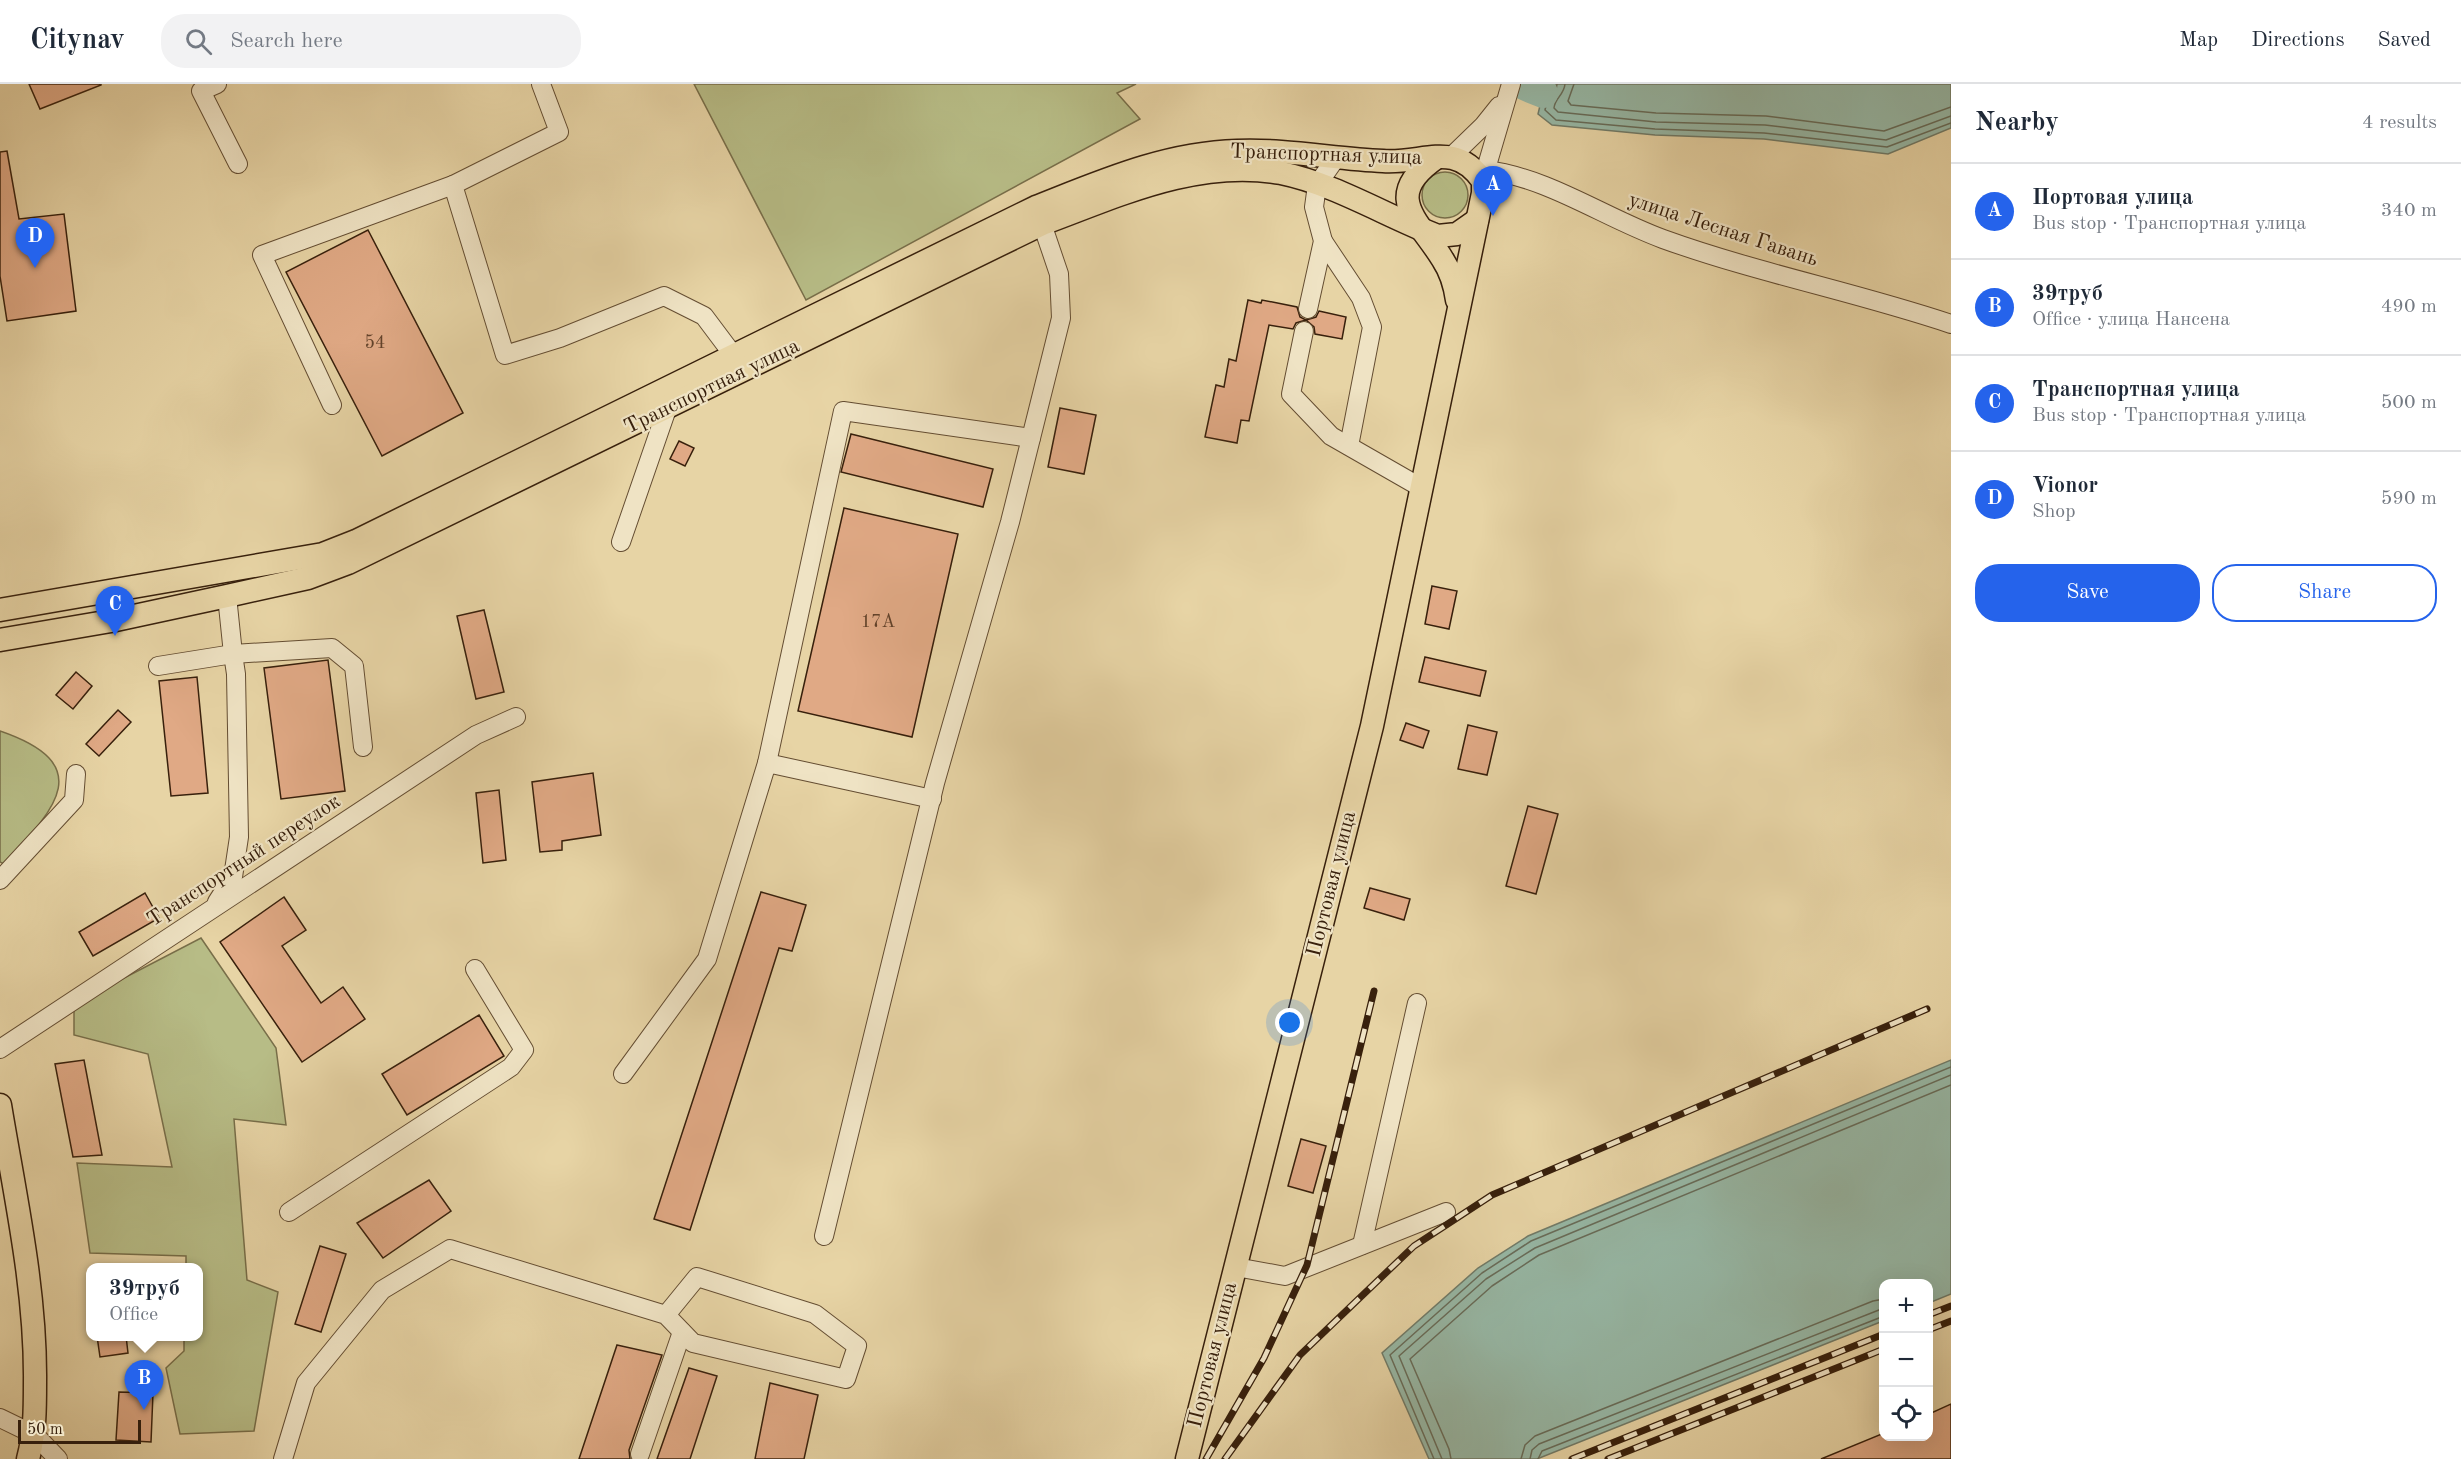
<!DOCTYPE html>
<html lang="en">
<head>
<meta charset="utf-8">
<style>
  body { margin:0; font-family:"Old Standard TT",serif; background:#f2f2f3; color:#1f2937 }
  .controls { position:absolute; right:18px; bottom:18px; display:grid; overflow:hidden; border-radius:12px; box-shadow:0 6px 24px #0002 }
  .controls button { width:54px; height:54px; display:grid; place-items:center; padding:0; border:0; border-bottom:2px solid #e0e1e3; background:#fff; color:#1f2937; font:30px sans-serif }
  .scale { position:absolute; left:18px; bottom:15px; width:123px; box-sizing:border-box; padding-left:6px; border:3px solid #38200c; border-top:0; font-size:16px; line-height:21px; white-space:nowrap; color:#38200c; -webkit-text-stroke:4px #efe3c4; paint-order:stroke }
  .you { position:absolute; left:1290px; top:939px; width:21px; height:21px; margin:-15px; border:4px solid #fff; border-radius:50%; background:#1a73e8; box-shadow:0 0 0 9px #1a73e833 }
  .badge { display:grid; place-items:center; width:39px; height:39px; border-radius:50%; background:#2563eb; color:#fff; font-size:20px; font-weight:700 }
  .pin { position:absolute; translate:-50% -50px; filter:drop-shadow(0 2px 3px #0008) }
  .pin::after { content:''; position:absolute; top:32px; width:21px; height:18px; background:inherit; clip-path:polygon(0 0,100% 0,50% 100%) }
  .popup { position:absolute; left:86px; top:1179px; width:117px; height:78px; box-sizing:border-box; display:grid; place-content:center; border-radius:12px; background:#fff; filter:drop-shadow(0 2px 4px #0005); font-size:20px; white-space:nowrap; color:#747a83 }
  .popup b { font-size:22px; color:#1f2937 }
  .popup::after { content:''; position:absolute; left:50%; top:100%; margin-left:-12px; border:12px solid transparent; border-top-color:#fff }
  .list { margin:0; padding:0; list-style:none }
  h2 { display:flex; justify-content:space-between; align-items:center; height:78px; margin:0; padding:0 24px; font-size:26px }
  h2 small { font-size:20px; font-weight:400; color:#747a83 }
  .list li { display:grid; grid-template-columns:39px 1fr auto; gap:18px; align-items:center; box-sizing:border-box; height:96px; padding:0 24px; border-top:2px solid #e0e1e3 }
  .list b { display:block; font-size:22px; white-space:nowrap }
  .list p { margin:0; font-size:20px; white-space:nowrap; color:#747a83 }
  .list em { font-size:20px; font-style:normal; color:#747a83 }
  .actions { display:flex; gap:12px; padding:18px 24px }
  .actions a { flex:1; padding:14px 0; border:2px solid #2563eb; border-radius:24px; text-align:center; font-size:21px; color:#2563eb }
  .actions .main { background:#2563eb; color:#fff }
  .icon { flex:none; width:33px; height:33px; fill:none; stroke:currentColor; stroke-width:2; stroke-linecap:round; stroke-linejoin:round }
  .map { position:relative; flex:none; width:1951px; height:1375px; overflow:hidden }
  header { display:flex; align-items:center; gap:36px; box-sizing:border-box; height:84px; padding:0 30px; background:#fff; border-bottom:2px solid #e0e1e3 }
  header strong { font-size:28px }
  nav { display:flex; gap:33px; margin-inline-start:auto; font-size:21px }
  .search { width:420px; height:54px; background:#f2f2f3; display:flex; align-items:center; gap:15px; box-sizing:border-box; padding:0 21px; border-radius:24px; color:#747a83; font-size:22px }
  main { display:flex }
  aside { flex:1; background:#fff }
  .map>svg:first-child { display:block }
  .green { fill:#b7bc86; stroke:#786e49; stroke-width:1.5 }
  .water { fill:#97b8a6; stroke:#717b68; stroke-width:1.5 }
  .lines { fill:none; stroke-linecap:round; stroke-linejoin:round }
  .shore { stroke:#686c59; stroke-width:1.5 }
  .river { stroke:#97b8a6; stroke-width:30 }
  .building { fill:#e0a985; stroke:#38200c; stroke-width:1.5 }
  .minor-casing { stroke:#644d32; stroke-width:20 }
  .major-casing { stroke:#38200c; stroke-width:25 }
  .minor { stroke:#efe3c4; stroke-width:18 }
  .major { stroke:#e7d4a5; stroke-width:22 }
  .rail-casing { stroke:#38200c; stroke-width:7 }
  .rail { stroke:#efe3c4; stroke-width:4.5; stroke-dasharray:14; stroke-linecap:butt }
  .labels { text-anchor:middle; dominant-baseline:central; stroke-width:4.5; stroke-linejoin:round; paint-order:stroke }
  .number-label { font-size:18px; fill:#62422a }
  .street-label { font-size:21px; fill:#38200c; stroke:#efe3c4 }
</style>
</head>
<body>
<header>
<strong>Citynav</strong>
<div class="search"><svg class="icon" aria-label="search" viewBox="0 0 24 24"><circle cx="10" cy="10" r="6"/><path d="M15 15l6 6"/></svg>Search here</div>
<nav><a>Map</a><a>Directions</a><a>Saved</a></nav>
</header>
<main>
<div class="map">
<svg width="1951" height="1375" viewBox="0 0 1951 1375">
  <rect width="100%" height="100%" fill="#e7d4a5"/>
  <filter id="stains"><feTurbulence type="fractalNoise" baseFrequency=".00333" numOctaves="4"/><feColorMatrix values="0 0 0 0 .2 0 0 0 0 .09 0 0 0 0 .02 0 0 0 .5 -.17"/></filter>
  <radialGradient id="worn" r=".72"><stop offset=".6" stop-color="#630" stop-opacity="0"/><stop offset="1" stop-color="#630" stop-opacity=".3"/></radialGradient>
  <g class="green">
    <polygon points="694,0 1136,0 1117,9 1140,35 806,216"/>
    <circle cx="1445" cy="111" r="23"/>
    <path d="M0,647C99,681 54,726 4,780L0,778Z"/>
    <polygon points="201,854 276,964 286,1041 234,1035 247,1196 278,1208 254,1347 180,1350 166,1284 184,1267 184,1253 198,1252 198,1184 186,1183 186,1172 90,1169 77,1079 172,1083 148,970 74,951 74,920"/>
  </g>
  <g class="water">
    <polygon points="1554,0 1951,0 1951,44 1888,70 1764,55 1655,51 1552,41 1538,30 1543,9"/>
    <polygon points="1951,976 1951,1210 1929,1219 1928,1200 1884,1200 1883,1237 1537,1375 1429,1375 1382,1269 1478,1184 1528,1152"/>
  </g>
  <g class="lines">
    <g class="shore">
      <polyline points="1557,0 1556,6 1548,13 1545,26 1556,36 1655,45 1764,49 1887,63 1951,39"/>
      <path d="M1565,0C1564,11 1555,14 1554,24L1558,28L1656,38L1765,41L1886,56L1951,32"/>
      <polyline points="1574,0 1568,17 1571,21 1656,29 1766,32 1884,47 1951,23"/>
      <polyline points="1434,1375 1390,1271 1482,1189 1531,1157 1951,983"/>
      <polyline points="1442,1375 1399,1272 1486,1195 1535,1164 1951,991"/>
      <polyline points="1451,1375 1449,1365 1410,1275 1492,1202 1539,1171 1951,1001"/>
      <polyline points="1521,1375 1525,1361 1535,1352 1873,1217 1884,1215"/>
      <polyline points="1530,1375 1532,1366 1539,1360 1884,1224"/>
      <polyline points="1538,1375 1542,1367 1884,1232"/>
    </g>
    <polyline class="river" points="1526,2 1543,9"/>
  </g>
  <g class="building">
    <polygon points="29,0 101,0 101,1 40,25"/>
    <polygon points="7,67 19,135 64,130 76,227 7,237 0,192 0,68"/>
    <polygon points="368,146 463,329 382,372 286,188"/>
    <polygon points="1248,216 1261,219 1262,216 1297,223 1300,233 1306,236 1296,239 1293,245 1269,241 1249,337 1241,336 1237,359 1205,353 1216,301 1224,303 1229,275 1236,277"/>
    <polygon points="1319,227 1346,233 1342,255 1315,250 1314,243 1306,236 1316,233"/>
    <polygon points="1060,324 1096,331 1084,390 1048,383"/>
    <polygon points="851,350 993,385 983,423 841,388"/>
    <polygon points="679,357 694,364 685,382 670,375"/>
    <polygon points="844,424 958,450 912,653 798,627"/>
    <polygon points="1432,502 1457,507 1449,545 1425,540"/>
    <polygon points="484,526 504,608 476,615 457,532"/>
    <polygon points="1425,573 1486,587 1480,612 1419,598"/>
    <polygon points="328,576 345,707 281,715 264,584"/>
    <polygon points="76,588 92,602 73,625 56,611"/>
    <polygon points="197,593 208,709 171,712 159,597"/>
    <polygon points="118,626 131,638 99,672 86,660"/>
    <polygon points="1406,639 1429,647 1423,664 1400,656"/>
    <polygon points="1468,641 1497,648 1487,691 1458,685"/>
    <polygon points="593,689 601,751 562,757 562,766 540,768 532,698"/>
    <polygon points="499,706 506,776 483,779 476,709"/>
    <polygon points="1528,722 1558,730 1536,810 1506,802"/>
    <polygon points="1370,804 1410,815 1404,836 1364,824"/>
    <polygon points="761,808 806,821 792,867 779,864 690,1146 654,1135"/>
    <polygon points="145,809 159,834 93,872 79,848"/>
    <polygon points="284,813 306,846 282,862 321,919 343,903 365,935 302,978 220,858"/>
    <polygon points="479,931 504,972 407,1031 382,990"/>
    <polygon points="84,976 102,1071 73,1073 55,980"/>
    <polygon points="1301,1055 1326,1062 1313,1109 1288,1102"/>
    <polygon points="429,1096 451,1127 383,1174 357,1139"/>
    <polygon points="320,1162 346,1170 321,1248 295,1240"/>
    <polygon points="97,1252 126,1252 128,1269 100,1273"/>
    <polygon points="617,1261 662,1271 629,1366 630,1375 579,1375"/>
    <polygon points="689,1284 717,1292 690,1375 657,1375"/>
    <polygon points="770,1299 818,1311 804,1375 755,1375"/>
    <polygon points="119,1308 153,1309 151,1358 116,1356"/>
    <polygon points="1951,1320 1951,1375 1821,1375 1884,1349 1884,1353 1929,1353 1929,1330"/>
  </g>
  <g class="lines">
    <defs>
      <g id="minor">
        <polyline points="217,0 201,7 238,80"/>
        <polyline points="541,0 559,48 453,101 505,271 560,254 664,212 704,232 734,272"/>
        <polyline points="1452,72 1483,42 1499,22"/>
        <path d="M1486,86C1549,94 1603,133 1663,155C1757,189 1856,208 1951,240"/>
        <polyline points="1483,95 1511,0"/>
        <polyline points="1323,157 1361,214 1372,243 1349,362"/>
        <polyline points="1308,225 1323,157 1314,123 1317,101 1336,74"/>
        <polyline points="1304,247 1291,310 1331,352 1420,403"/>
        <polyline points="332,321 262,171 453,101"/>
        <polyline points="621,458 667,325 664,316"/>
        <polyline points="227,512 233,570 332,564 354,582 363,663"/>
        <polyline points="158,582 233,570 236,590 239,753 233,793 217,818"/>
        <polyline points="767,679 843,327 1031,354"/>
        <polyline points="0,796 74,716 76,690"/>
        <polyline points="0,965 476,651 516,633"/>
        <polyline points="623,990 707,875 767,679 932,715"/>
        <polyline points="289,1128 511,983 524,966 475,885"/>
        <polyline points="824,1152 935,699 1010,438 1061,234 1059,190 1038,128"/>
        <polyline points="1362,1161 1417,919"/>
        <polyline points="1236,1183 1285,1192 1446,1128"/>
        <polyline points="0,1334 35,1351 58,1375"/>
        <polyline points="640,1370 682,1248"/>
        <polyline points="283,1375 306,1299 382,1206 450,1165 666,1231 693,1259 846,1295 857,1262 815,1230 697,1193 666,1231"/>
      </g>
      <g id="major">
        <path d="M1436,74C1380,113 1420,137 1443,176C1451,188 1455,202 1457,216"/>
        <path d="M0,526L323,470L356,457L1036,123C1102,97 1165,69 1237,67C1286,65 1335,75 1383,77C1424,80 1455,56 1483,97V109L1372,642L1187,1375"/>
        <path d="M0,556L111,537L227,512L308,494L348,479L1042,140C1118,112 1197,74 1281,89C1335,100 1386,132 1438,152L1457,150L1477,136"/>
        <path d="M0,1021C15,1112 36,1205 35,1298C35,1325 35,1349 28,1375"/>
      </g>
    </defs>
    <use href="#minor" class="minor-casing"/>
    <use href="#major" class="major-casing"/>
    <use href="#minor" class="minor"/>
    <use href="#major" class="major"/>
    <defs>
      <g id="rail">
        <polyline points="1928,1231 1951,1222"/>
        <polyline points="1928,1246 1951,1237"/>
        <polyline points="1206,1375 1264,1274 1307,1181 1374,907"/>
        <polyline points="1225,1375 1300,1271 1414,1162 1492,1111 1927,925"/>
        <polyline points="1572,1375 1884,1250"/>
        <polyline points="1608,1375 1884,1265"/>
      </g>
    </defs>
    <use href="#rail" class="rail-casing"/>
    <use href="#rail" class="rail"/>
  </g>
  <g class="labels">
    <g class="number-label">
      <text x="375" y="259">54</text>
      <text x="878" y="538">17А</text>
    </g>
    <g class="street-label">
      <text transform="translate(1326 71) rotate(2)">Транспортная улица</text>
      <text transform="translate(1723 146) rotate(18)">улица Лесная Гавань</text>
      <text transform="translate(712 303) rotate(-26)">Транспортная улица</text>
      <text transform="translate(244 777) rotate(-33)">Транспортный переулок</text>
      <text transform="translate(1332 800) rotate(-76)">Портовая улица</text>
      <text transform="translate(1213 1271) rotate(-76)">Портовая улица</text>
    </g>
  </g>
  <rect width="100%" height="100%" filter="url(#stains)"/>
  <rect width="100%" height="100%" fill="url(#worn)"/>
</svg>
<div class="controls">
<button>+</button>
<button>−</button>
<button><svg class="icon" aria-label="locate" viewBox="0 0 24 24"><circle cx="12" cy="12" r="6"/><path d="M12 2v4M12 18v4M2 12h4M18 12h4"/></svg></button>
</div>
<div class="scale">50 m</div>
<div class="you"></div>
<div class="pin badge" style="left:1493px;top:132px">A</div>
<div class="pin badge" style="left:144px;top:1326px">B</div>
<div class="popup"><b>39труб</b>Office</div>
<div class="pin badge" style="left:115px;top:552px">C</div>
<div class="pin badge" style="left:35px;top:184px">D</div>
</div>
<aside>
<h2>Nearby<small>4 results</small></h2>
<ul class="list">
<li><span class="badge">A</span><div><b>Портовая улица</b><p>Bus stop · Транспортная улица</p></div><em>340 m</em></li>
<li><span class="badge">B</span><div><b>39труб</b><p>Office · улица Нансена</p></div><em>490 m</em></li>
<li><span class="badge">C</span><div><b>Транспортная улица</b><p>Bus stop · Транспортная улица</p></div><em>500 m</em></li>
<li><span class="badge">D</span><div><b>Vionor</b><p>Shop</p></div><em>590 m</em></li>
</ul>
<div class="actions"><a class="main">Save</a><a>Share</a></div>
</aside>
</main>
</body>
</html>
